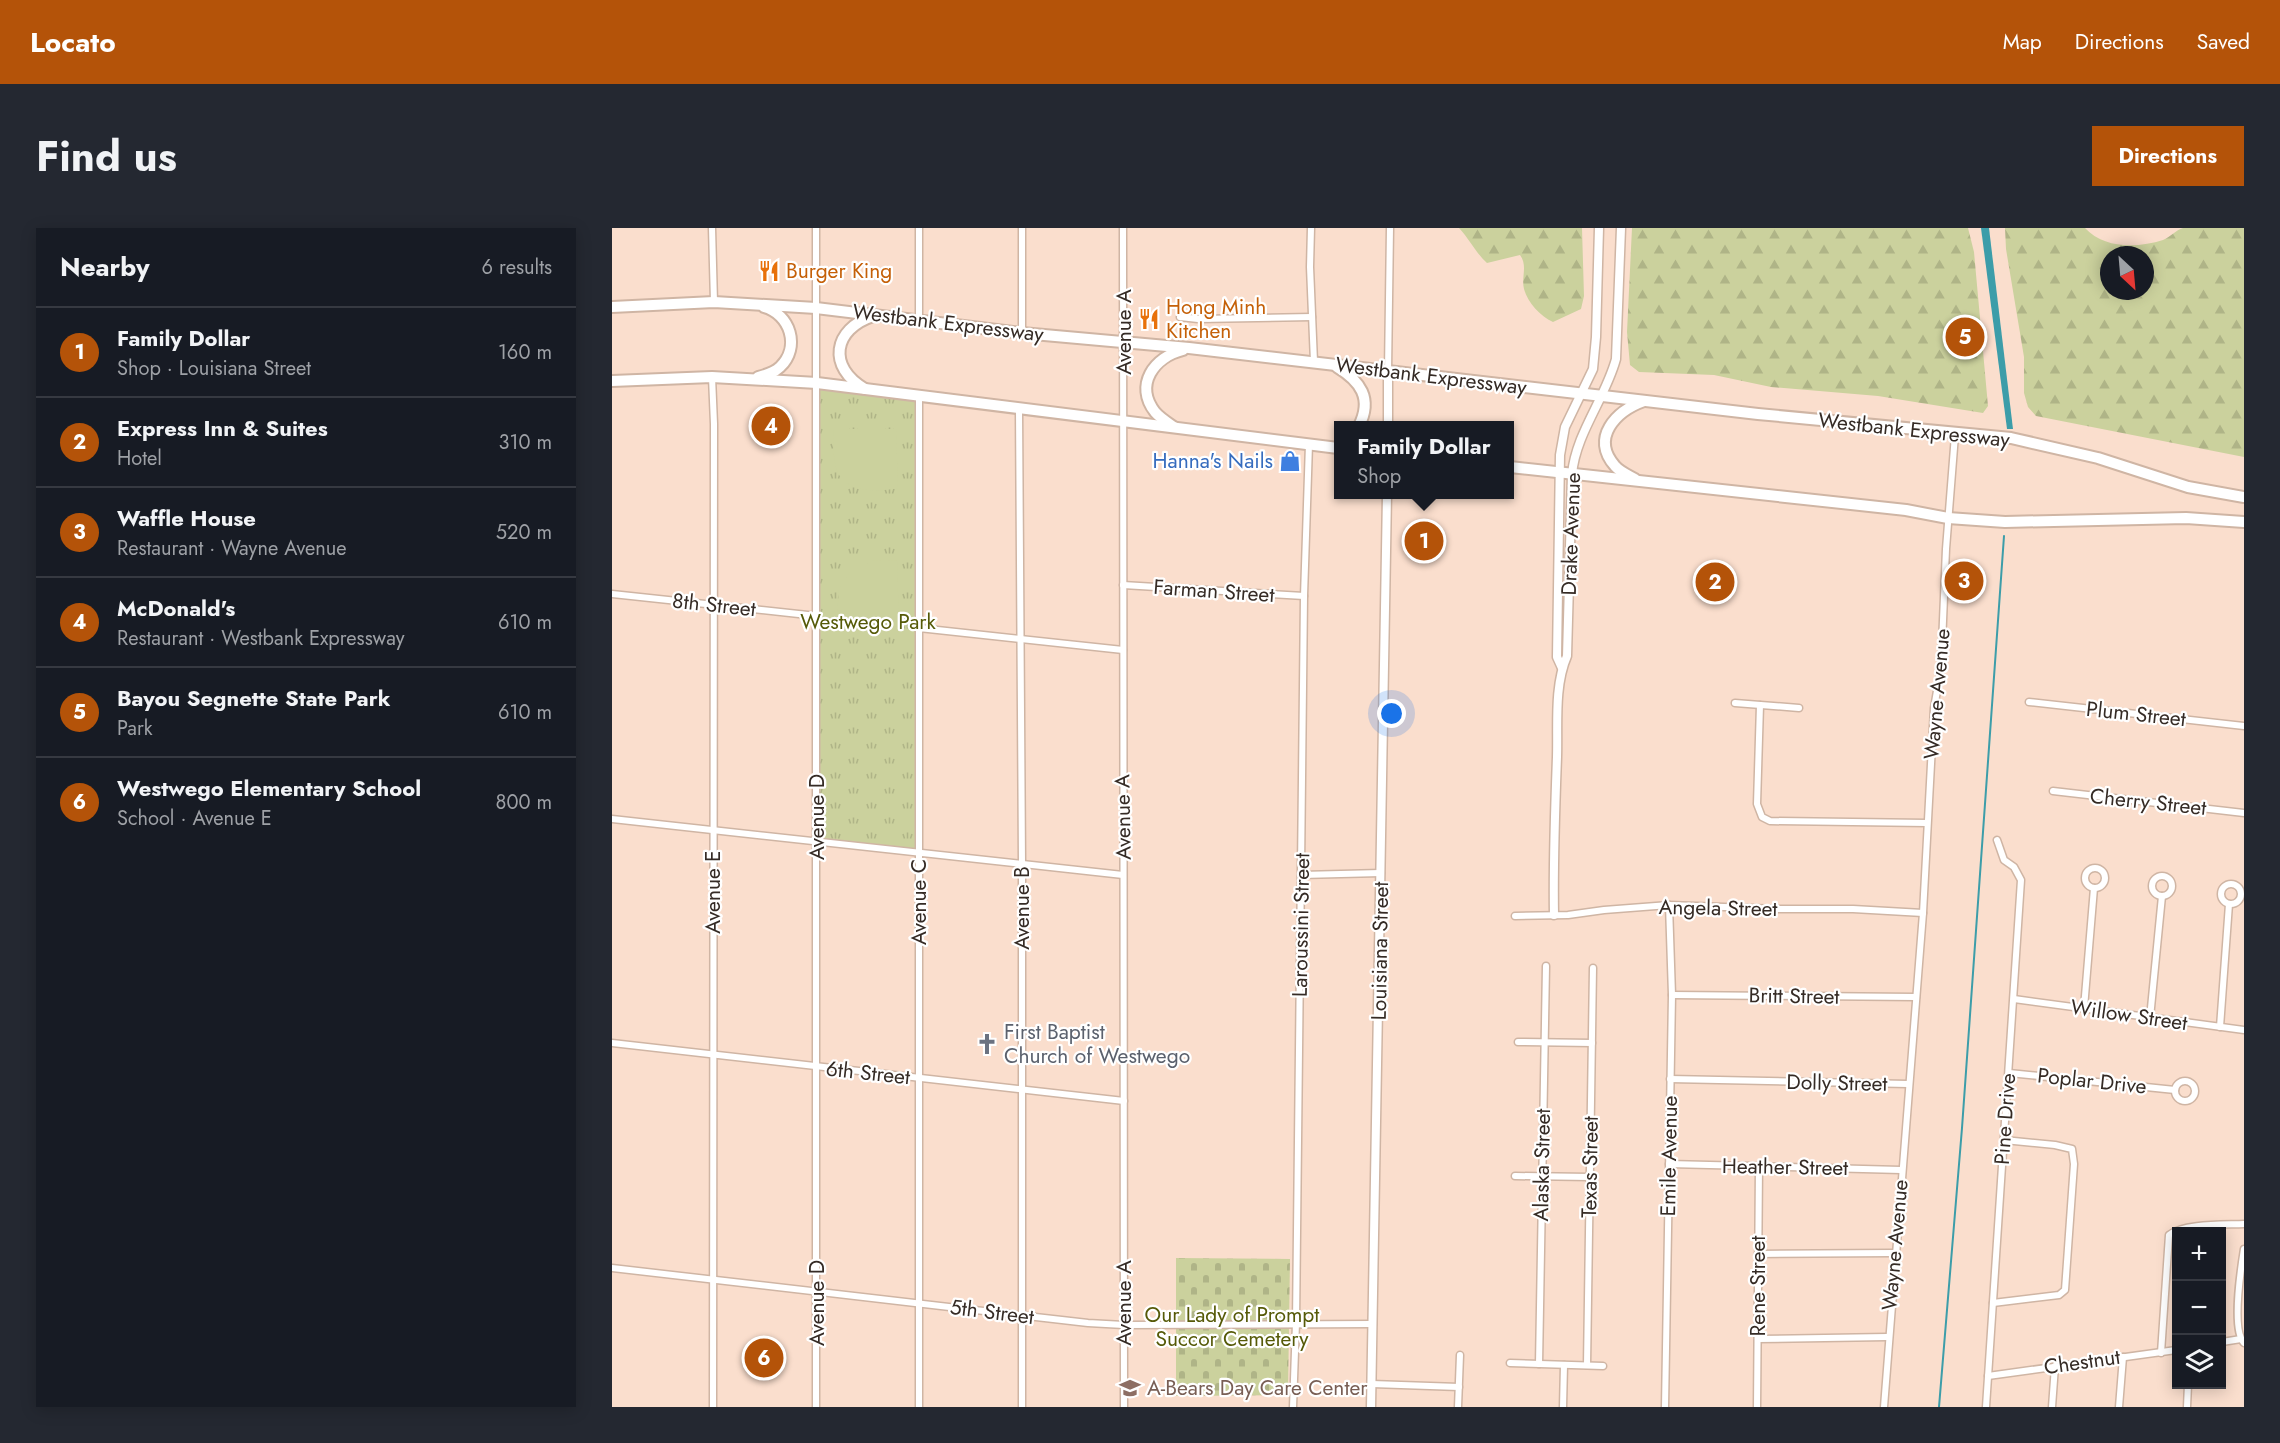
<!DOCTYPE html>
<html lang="en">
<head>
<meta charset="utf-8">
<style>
  body { margin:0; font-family:Jost,sans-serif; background:#242831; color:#f1f3f6 }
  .controls { position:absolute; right:18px; bottom:18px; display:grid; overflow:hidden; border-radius:0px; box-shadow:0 3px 15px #0003 }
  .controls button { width:54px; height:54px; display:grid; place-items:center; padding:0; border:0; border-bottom:2px solid #363941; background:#171b24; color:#f1f3f6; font:30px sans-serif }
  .compass { position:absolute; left:1488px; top:18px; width:54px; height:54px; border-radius:50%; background:#171b24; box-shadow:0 3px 15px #0003; rotate:154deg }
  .you { position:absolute; left:780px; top:486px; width:21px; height:21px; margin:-15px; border:4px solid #fff; border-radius:50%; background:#1a73e8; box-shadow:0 0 0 9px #1a73e833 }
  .badge { display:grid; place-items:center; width:39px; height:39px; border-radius:50%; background:#b45309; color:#fff; font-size:20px; font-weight:700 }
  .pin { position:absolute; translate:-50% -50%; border:3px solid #fff; box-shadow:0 2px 6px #0006 }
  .popup { position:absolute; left:722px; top:193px; width:180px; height:78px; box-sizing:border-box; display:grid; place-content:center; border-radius:0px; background:#171b24; filter:drop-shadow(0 2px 4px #0005); font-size:20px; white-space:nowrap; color:#9ea1a6 }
  .popup b { font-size:22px; color:#f1f3f6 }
  .popup::after { content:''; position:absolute; left:50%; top:100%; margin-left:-12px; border:12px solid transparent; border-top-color:#171b24 }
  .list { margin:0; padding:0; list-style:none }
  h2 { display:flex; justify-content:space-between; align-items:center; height:78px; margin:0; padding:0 24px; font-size:26px }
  h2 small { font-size:20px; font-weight:400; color:#9ea1a6 }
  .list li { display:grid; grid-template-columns:39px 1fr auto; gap:18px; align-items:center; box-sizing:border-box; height:90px; padding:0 24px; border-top:2px solid #363941 }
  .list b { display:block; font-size:22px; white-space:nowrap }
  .list p { margin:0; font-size:20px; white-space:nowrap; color:#9ea1a6 }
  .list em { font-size:20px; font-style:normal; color:#9ea1a6 }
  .icon { flex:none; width:33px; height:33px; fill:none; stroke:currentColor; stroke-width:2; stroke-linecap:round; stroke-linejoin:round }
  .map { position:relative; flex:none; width:1632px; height:1179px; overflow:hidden; border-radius:0px }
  header { display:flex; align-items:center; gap:36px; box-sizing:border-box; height:84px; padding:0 30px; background:#b45309; color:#fff }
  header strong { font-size:28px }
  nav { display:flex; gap:33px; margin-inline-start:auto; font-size:21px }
  .intro { display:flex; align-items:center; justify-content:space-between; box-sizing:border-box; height:144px; padding:0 36px }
  h1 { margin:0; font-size:42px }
  .button { padding:15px 27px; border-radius:0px; background:#b45309; color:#fff; font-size:21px; font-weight:700 }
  main { display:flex; gap:36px; padding:0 36px }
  aside { flex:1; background:#171b24; border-radius:0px; box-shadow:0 3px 15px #0003 }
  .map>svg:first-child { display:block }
  .grass { fill:url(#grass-tufts) }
  .forest { fill:url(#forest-firs); fill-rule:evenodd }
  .cemetery { fill:url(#cemetery-stones) }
  .garden { fill:#cbd19d }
  .water { fill:#3c9da9 }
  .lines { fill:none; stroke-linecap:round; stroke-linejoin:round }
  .stream { stroke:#3c9da9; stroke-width:2 }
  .street-casing { stroke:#cfb5a4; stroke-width:9 }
  .secondary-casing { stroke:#cfb5a4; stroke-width:11 }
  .highway-casing { stroke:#cfb5a4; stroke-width:14 }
  .street { stroke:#fff; stroke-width:6 }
  .secondary { stroke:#fff; stroke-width:8 }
  .highway { stroke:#fff; stroke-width:10 }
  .labels { text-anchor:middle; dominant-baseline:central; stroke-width:4.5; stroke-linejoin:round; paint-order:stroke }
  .food-label { font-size:21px; fill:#c56008; stroke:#fff; text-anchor:start }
  .street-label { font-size:21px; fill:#352b25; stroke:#fff }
  .shop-label { font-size:21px; fill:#366cbe; stroke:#fff; text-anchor:end }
  .park-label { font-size:21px; fill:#565a08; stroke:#fff }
  .worship-label { font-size:21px; fill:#5b616d; stroke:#fff; text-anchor:start }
  .education-label { font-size:21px; fill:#785e54; stroke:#fff; text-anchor:start }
</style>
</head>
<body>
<header>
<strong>Locato</strong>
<nav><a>Map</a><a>Directions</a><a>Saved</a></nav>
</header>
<div class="intro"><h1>Find us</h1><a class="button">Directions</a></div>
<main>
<aside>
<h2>Nearby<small>6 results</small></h2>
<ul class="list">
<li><span class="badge">1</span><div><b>Family Dollar</b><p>Shop · Louisiana Street</p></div><em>160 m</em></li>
<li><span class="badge">2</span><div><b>Express Inn &amp; Suites</b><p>Hotel</p></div><em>310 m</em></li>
<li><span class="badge">3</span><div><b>Waffle House</b><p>Restaurant · Wayne Avenue</p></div><em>520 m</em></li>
<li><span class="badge">4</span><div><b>McDonald's</b><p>Restaurant · Westbank Expressway</p></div><em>610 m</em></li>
<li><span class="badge">5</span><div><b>Bayou Segnette State Park</b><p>Park</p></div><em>610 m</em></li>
<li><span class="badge">6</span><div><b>Westwego Elementary School</b><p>School · Avenue E</p></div><em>800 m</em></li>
</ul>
</aside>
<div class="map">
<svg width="1632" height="1179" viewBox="0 0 1632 1179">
  <defs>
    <pattern id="grass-tufts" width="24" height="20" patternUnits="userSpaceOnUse" patternTransform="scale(1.5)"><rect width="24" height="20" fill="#cbd19d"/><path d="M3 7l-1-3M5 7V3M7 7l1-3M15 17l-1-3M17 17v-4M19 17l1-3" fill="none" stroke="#afb487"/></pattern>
    <pattern id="forest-firs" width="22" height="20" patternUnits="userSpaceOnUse" patternTransform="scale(1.5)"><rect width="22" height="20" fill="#cbd19d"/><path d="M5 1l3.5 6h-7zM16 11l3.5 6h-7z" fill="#afb487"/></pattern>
    <pattern id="cemetery-stones" width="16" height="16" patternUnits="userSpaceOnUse" patternTransform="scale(1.5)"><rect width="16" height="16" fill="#cbd19d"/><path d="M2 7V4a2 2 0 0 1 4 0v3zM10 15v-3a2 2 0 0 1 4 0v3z" fill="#afb487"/></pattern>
  </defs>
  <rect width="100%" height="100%" fill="#fadecd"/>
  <polygon class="grass" points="205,155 307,170 307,625 205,613"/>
  <g class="forest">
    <path d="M825,0H970L972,68L969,81L941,94C928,88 916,75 912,61C909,49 916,38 908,27L875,35C864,25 858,12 847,0Z"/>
    <polygon points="1020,0 1356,0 1362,24 1376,178 1371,185 1266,168 1159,159 1102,147 1027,144 1018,137 1015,104"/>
    <path d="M1393,0H1473C1492,21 1526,20 1551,12C1558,9 1564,2 1571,0C1582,0 1619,0 1632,0V229L1424,188L1416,179L1412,165V129L1394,21ZM1497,27H1533V63H1497Z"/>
  </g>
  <polygon class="cemetery" points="564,1030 678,1031 676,1167 564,1168"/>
  <g class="garden">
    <path d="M222,201H284L286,260C264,265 227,265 223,235C221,224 222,212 222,201Z"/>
    <polygon points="285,332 287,398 224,400 227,361 238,344 260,333"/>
  </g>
  <polygon class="water" points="1369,0 1377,0 1401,201 1395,201"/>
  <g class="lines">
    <polyline class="stream" points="1327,1179 1350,900 1392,308"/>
    <defs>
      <g id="street">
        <polyline points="100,0 102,74"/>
        <polyline points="511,0 512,1179"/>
        <polyline points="699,0 698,39 702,134"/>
        <polyline points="568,89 586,91 700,89"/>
        <polyline points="307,91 307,0"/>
        <polyline points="410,105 410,0"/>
        <polyline points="776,143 778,0"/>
        <polyline points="100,149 102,196 101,1179"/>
        <polyline points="307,170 307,1179"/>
        <polyline points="407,182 410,636 410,1179"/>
        <polyline points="511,357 692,368"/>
        <polyline points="0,366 205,388"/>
        <polyline points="307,400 511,422"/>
        <polyline points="1417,474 1632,498"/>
        <polyline points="1123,475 1187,480"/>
        <polyline points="1148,477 1145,576 1150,589 1158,593 1315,595"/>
        <polyline points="1441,563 1632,585"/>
        <polyline points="0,591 511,647"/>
        <circle cx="1483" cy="650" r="10"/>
        <polyline points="689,647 769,645"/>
        <circle cx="1550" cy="658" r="10"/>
        <circle cx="1619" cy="666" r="10"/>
        <polyline points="903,688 956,687 992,682 1057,677 1167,681 1241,681 1311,685"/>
        <polyline points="1060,767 1304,769"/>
        <polyline points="1402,771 1632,802"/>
        <polyline points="1472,780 1482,660"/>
        <polyline points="1538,790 1550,668"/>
        <polyline points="1608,799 1617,676"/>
        <polyline points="906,814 980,815"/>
        <polyline points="0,815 512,873"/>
        <polyline points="1397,845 1563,862"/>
        <polyline points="1058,851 1296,856"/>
        <circle cx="1573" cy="863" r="10"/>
        <polyline points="1057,936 1289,942"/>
        <polyline points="903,948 978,949"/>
        <path d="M1632,1021C1629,1040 1619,1101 1632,1115"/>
        <polyline points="1146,1026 1282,1025"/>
        <polyline points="0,1040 476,1095 512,1097 761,1096"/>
        <polyline points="1381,1075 1447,1067 1453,1062 1462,936 1460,921 1443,917 1392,912"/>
        <polyline points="1146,1111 1275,1109"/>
        <polyline points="1610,1114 1629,1111"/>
        <path d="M1549,1125L1557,1007C1572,995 1613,997 1632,996"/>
        <polyline points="898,1135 991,1138"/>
        <polyline points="927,1136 934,738"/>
        <polyline points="975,1137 981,740"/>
        <polyline points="1376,1148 1564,1122"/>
        <polyline points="760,1156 847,1159"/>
        <polyline points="204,1179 204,0"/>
        <polyline points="681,1179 684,1095 692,368 697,216"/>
        <polyline points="846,1179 848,1127"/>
        <polyline points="951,1179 952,1137"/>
        <polyline points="1053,1179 1060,767 1057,677"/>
        <polyline points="1145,1179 1147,938"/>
        <polyline points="1272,1179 1311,685 1322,480 1329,440 1334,321 1343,207"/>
        <polyline points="1374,1179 1409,652 1402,639 1392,632 1385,612"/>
        <polyline points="1440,1179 1443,1138"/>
        <polyline points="1507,1179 1511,1129"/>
        <polyline points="1575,1179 1576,1156"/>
      </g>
      <g id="secondary">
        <polyline points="776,198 776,143"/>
        <polyline points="950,440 945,429 948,227 953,199 981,141 984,109 987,0"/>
        <path d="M942,687C941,634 943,582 945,529C946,496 942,458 955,428L960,246C964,205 993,171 1004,131L1009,0"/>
        <polyline points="759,1179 775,266"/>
      </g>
      <g id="highway">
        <polyline points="0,79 102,74 204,80 410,105 577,120 1146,186 1399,210 1486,230 1576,259 1632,269"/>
        <path d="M725,139C748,153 761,170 747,198"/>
        <path d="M146,149C154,147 162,145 168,139C189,119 178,86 152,79"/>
        <polyline points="0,153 100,149 205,155 726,220"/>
        <path d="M253,161C215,139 221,101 261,88"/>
        <path d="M562,199C556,195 548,190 543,184C522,157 542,129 571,122"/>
        <polyline points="898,239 1294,282 1336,290 1393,294 1574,290 1632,294"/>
        <path d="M1023,251C1016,247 1008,244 1003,238C978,210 1004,183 1032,173"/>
      </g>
    </defs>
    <use href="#street" class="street-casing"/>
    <use href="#secondary" class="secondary-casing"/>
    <use href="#highway" class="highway-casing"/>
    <use href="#street" class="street"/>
    <use href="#secondary" class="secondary"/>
    <use href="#highway" class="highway"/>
  </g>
  <defs>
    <symbol id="restaurant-bare" viewBox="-9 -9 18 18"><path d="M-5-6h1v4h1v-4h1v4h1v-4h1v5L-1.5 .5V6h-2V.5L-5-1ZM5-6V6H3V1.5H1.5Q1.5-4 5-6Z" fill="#e8710a" stroke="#fff" stroke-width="2.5" paint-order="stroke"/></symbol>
    <symbol id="shop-bare" viewBox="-9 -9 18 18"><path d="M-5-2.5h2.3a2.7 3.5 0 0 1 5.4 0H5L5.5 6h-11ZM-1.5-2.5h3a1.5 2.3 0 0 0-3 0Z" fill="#3f7fe0" stroke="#fff" stroke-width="2.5" paint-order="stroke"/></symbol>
    <symbol id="church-bare" viewBox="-9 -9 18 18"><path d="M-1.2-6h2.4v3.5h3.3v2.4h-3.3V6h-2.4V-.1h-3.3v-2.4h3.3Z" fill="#6b7280" stroke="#fff" stroke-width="2.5" paint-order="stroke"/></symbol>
    <symbol id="school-bare" viewBox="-9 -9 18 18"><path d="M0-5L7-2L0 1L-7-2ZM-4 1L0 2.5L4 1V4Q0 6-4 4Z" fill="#8d6e63" stroke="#fff" stroke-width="2.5" paint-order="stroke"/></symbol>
  </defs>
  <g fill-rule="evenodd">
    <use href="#restaurant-bare" x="142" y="28" width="30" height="30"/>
    <use href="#restaurant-bare" x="522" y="76" width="30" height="30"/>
    <use href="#shop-bare" x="663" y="218" width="30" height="30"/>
    <use href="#church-bare" x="360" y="801" width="30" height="30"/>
    <use href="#school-bare" x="503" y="1145" width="30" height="30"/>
  </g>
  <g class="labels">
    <g class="food-label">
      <text x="174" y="43">Burger King</text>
      <text x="554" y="79">Hong Minh<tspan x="554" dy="24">Kitchen</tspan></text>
    </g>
    <g class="street-label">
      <text transform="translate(336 95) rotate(7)">Westbank Expressway</text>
      <text transform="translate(512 104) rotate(-90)">Avenue A</text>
      <text transform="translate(819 148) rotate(7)">Westbank Expressway</text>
      <text transform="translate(1302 202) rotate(6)">Westbank Expressway</text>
      <text transform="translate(959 306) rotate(-88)">Drake Avenue</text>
      <text transform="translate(602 363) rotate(4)">Farman Street</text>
      <text transform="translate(102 377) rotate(6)">8th Street</text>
      <text transform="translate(1325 466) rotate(-85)">Wayne Avenue</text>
      <text transform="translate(1524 486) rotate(6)">Plum Street</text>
      <text transform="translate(1536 574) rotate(6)">Cherry Street</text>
      <text transform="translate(205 589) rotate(-90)">Avenue D</text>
      <text transform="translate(511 589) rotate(-91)">Avenue A</text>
      <text transform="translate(101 664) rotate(-90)">Avenue E</text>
      <text transform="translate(307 674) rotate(-90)">Avenue C</text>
      <text transform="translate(410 680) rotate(-90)">Avenue B</text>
      <text transform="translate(1106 680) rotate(1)">Angela Street</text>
      <text transform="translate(689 697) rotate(-89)">Laroussini Street</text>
      <text transform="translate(768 723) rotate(-89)">Louisiana Street</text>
      <text transform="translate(1182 768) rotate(1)">Britt Street</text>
      <text transform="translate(1517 787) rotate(8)">Willow Street</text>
      <text transform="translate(256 845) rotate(6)">6th Street</text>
      <text transform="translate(1480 853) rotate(6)">Poplar Drive</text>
      <text transform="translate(1225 855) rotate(1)">Dolly Street</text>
      <text transform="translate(1393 891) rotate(-86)">Pine Drive</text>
      <text transform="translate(1057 928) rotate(-89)">Emile Avenue</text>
      <text transform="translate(930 937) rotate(-89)">Alaska Street</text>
      <text transform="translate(978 939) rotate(-89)">Texas Street</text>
      <text transform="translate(1173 939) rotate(1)">Heather Street</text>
      <text transform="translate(1283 1017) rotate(-85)">Wayne Avenue</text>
      <text transform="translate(1146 1058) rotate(-90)">Rene Street</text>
      <text transform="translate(205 1075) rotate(-90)">Avenue D</text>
      <text transform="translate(512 1075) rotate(-90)">Avenue A</text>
      <text transform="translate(380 1084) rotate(7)">5th Street</text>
      <text transform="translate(1470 1134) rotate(-8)">Chestnut</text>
    </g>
    <g class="shop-label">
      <text x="661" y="233">Hanna's Nails</text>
    </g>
    <g class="park-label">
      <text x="256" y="394">Westwego Park</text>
      <text x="620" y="1087">Our Lady of Prompt<tspan x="620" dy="24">Succor Cemetery</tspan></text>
    </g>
    <g class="worship-label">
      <text x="392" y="804">First Baptist<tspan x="392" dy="24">Church of Westwego</tspan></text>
    </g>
    <g class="education-label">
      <text x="535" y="1160">A-Bears Day Care Center</text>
    </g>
  </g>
</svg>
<div class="controls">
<button>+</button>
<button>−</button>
<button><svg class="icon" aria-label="layers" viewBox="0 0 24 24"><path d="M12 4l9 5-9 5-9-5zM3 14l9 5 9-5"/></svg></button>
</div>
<svg class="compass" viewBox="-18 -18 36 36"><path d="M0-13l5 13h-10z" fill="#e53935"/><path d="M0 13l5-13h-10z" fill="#9ea1a6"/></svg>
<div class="you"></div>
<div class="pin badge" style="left:812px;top:313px">1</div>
<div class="popup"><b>Family Dollar</b>Shop</div>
<div class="pin badge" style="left:1103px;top:354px">2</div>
<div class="pin badge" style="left:1352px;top:353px">3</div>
<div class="pin badge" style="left:159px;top:198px">4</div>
<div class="pin badge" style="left:1353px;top:109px">5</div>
<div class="pin badge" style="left:152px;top:1130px">6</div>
</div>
</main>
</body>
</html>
